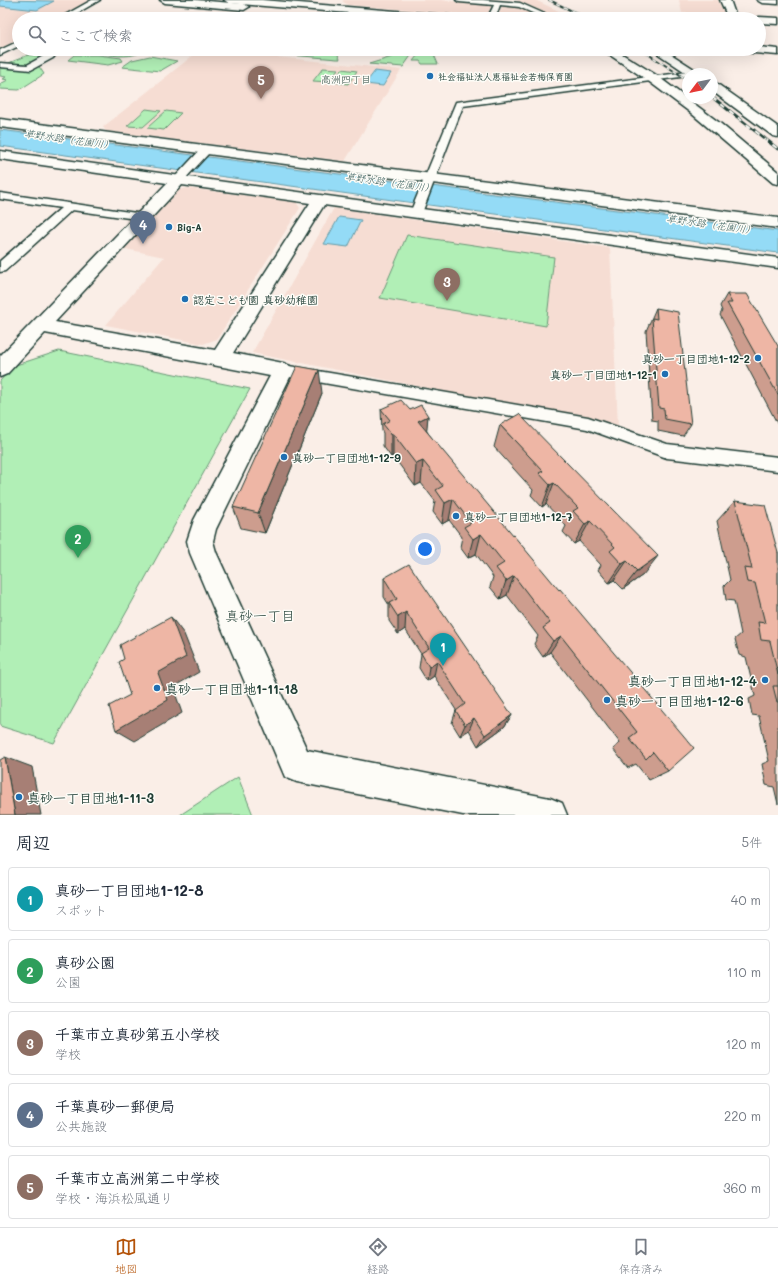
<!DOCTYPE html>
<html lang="ja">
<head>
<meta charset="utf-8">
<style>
  body { margin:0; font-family:Mali,"Klee One",sans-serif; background:#f6f6f7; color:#1f2937 }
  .compass { position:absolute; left:682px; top:68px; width:36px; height:36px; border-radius:50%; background:#fff; box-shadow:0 4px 16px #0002; rotate:238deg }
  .you { position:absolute; left:425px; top:549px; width:14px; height:14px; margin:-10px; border:3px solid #fff; border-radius:50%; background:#1a73e8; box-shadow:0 0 0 6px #1a73e833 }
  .badge { display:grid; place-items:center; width:26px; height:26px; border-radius:50%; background:#b45309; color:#fff; font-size:13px; font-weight:700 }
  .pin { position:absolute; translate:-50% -33px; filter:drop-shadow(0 1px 2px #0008) }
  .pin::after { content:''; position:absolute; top:21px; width:14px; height:12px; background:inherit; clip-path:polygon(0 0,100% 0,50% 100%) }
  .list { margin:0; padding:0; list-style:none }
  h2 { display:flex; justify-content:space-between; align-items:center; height:52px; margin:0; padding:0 16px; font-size:17px }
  h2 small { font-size:13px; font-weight:400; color:#747a83 }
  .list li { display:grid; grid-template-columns:26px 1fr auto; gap:12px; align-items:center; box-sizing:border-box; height:64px; margin:0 8px 8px; padding:0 8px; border:1px solid #e0e1e3; border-radius:4px }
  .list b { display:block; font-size:15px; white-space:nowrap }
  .list p { margin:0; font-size:13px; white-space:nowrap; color:#747a83 }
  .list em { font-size:13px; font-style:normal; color:#747a83 }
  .icon { flex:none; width:22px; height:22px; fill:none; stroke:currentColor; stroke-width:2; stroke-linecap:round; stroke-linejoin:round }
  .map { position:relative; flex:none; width:778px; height:815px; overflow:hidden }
  .search { position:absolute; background:#fff; box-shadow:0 4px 16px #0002; left:12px; right:12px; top:12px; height:44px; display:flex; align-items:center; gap:10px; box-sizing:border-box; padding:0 14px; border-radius:22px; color:#747a83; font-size:15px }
  .sheet { height:412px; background:#fff }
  nav { display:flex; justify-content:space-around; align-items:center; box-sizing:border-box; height:56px; border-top:1px solid #e0e1e3; background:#fff; font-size:11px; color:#747a83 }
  nav a { display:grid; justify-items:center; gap:2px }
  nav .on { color:#b45309 }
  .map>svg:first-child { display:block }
  .built { fill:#f6ddd3 }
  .green { fill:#b1efb6; stroke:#689675 }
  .water { fill:#94dbf6; stroke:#659ca8 }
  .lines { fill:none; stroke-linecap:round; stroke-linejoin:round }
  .street-casing { stroke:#1f3d34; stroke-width:3 }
  .secondary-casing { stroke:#1f3d34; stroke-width:3 }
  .street { fill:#fdfcf7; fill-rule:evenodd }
  .secondary { fill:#fdfcf7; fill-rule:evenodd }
  .rail-far1-casing { stroke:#1f3d34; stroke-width:2 }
  .rail-casing { stroke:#1f3d34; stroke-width:3 }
  .rail-far1 { stroke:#fdfcf7; stroke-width:1.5; stroke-dasharray:4; stroke-linecap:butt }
  .rail { stroke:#fdfcf7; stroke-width:2; stroke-dasharray:5.5; stroke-linecap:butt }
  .wall { fill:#cd9d8e; stroke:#1f3d34 }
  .shaded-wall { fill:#a77f74; stroke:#1f3d34 }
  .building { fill:#eeb6a5; stroke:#1f3d34 }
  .poi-dot { fill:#1f6fb2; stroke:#fdfcf7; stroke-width:1.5 }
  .labels { text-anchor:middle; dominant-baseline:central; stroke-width:3; stroke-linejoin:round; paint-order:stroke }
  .far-poi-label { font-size:9px; font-weight:bold; fill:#1f3d34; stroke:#fdfcf7; text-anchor:start }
  .far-neighbourhood-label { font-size:10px; fill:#1f3d34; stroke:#fdfcf7 }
  .far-water-label { font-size:10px; font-style:italic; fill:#365d5b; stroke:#fdfcf7 }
  .poi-label { font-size:11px; font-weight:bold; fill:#1f3d34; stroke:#fdfcf7; text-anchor:start }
  .near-poi-label { font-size:13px; font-weight:bold; fill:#1f3d34; stroke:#fdfcf7; text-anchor:start }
  .near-neighbourhood-label { font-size:14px; fill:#1f3d34; stroke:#fdfcf7 }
</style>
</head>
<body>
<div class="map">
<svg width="778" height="815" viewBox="0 0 778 815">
  <rect width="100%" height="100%" fill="#faeee7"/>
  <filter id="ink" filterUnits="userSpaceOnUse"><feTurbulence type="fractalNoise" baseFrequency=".025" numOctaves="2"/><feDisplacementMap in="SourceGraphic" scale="8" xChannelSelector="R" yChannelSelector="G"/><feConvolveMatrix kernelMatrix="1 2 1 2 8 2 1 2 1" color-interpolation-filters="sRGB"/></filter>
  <g filter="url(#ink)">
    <g class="built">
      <polygon points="0,0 91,0 56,19 19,19 19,39 0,49"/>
      <polygon points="344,0 440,0 492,5 488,15 483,16 348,5 342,1"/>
      <polygon points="516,0 535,0 565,14 573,14 583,19 559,19"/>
      <polygon points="679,0 718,0 725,15 682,13"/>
      <polygon points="505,5 520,6 546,19 518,19 498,16 502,6"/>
      <polygon points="201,49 401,70 345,161 106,131 103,127"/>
      <polygon points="187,188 296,202 300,208 217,339 203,344 106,325 164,257 121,248 175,191"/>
      <polygon points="334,208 610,248 618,426 252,353"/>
    </g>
    <g class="green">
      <path d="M100,49L140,50V53C127,58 111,56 97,52Z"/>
      <polygon points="221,49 344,49 338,55 340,59 337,59"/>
      <polygon points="427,49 432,50 438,64 422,64 420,61 413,61 422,50"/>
      <polygon points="415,50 403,67 369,64"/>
      <path d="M28,55L43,56L38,65L44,74L19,90L0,89V84L8,80L3,79L6,77L0,76V67C9,62 18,60 28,55Z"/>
      <polygon points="74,55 98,55 121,58 123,61 108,65 68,60"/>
      <polygon points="150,56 177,61 160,71 122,67 132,60"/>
      <polygon points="323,68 338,69 328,82 313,81"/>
      <polygon points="342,69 357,71 348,84 332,82"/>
      <polygon points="146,109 161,111 143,127 127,126"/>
      <polygon points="166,111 181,113 164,130 147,128"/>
      <polygon points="407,235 554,257 546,326 380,298"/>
      <polygon points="59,351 250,389 54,743 0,726 0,381 13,366"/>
      <polygon points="238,777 253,815 180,815"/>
    </g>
    <g class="water">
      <polygon points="0,0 54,1 37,10 0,6"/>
      <polygon points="375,71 391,73 383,86 365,84"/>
      <polygon points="0,130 778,231 778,253 0,146"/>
      <polygon points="339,217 361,220 348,247 324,244"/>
    </g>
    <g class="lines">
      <defs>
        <g id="street">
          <polygon points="92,0 100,0 67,19 58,19"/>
          <polygon points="456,0 483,0 520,3 556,19 546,19 519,7 500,5 495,19 487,19 494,5 459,2"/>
          <polygon points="19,41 19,46 0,55 0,50"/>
          <polygon points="52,49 60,49 53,58 31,70 0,67 0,63 27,65 47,54"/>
          <polygon points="695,71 698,71 698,74 688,74 688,76 463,106 422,213 420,215 412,215 410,213 456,102"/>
          <polygon points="206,147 211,150 210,152 182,182 174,182 173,180 174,178 202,148"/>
          <polygon points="0,193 143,214 147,215 149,217 147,219 143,220 72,210 5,271 0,272 0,261 61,208 0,199"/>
          <polygon points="283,365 588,417 667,444 778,457 778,471 667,458 587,429 278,375 275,371 278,367"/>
        </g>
        <g id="secondary">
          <polygon points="160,0 196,0 244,4 249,7 244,10 165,3"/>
          <polygon points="224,0 262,0 457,16 462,19 422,19 229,3"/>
          <polygon points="720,0 730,0 735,14 751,17 753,19 728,18"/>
          <polygon points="757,0 778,0 778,4 762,3"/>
          <polygon points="759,17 778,18 778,24 759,23 759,19 755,19"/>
          <polygon points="759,47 778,49 778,55 742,52 737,49 759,49"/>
          <polygon points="601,49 614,49 656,75 721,124 778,172 778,184 773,183 691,113 647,80"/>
          <polygon points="651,49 663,49 702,74 688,74"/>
          <polygon points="712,81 716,83 778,127 778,137 773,136 712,91"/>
          <polygon points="0,119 778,218 778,228 0,127"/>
          <path d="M0,151L778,258V268L324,205L233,353L283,363L290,366L293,371L216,529L213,541L216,552L307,750L550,798L562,803L567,815H463L297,782L285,777L190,553L187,541L194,520L270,376L45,333L7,374L0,377V356L167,183L0,159ZM182,185L310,203L215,350L55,322Z"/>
        </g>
      </defs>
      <use href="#street" class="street-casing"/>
      <use href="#secondary" class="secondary-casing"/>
      <use href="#street" class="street"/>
      <use href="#secondary" class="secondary"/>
      <defs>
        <g id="rail-far1">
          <polyline points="549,0 589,19"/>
          <polyline points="640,49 688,80"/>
        </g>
        <polyline id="rail" points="712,97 778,149"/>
      </defs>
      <use href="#rail-far1" class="rail-far1-casing"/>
      <use href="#rail" class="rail-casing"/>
      <use href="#rail-far1" class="rail-far1"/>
      <use href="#rail" class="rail"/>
    </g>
    <g class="wall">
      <polygon points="727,294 778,346 778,425 720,315 722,311 720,306"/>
      <polygon points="656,308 691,424 683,436 658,431 658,421 652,420 646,331"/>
      <polygon points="322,393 265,533 241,528 233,507"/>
      <polygon points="381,409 410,410 428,416 426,430 668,771 649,780 636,764 628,768 613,749 620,743 550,652 543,657 534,644 538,636 507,595 500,599 490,587 493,577 476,554 468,558 460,547 462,537 449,520 442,524 433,512 435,501 421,483 415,486 393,456 391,457 383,446 383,433 382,431"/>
      <polygon points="500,425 643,575 623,589 614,580 609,583 598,570 601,565 579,541 574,544 563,532 566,526 546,504 542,507 531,495 533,490 494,447"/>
      <polygon points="735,501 778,553 778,804 774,787 766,785 762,764 769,761 759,716 752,715 749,699 755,696 746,657 739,655 735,639 741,634 734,601 726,600 724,586 730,580 717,521"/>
      <polygon points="384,578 512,715 504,727 478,746 469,730 460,736 452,723 456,710 434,676 427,681 419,668 421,654 405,629 398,634 389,621 389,605 384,597"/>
    </g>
    <g class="shaded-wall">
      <polygon points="319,370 322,393 265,533 258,513"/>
      <polygon points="428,416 426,439 418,421"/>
      <polygon points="391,434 393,434 393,456 391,457"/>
      <polygon points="423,461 421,483 415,486 416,464"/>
      <polygon points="554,483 546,504 542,507 550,485"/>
      <polygon points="453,499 449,520 442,524 445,503"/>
      <polygon points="590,521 579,541 574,544 585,524"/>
      <polygon points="481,534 476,554 468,558 473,539"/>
      <polygon points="658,556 643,575 623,589 637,571"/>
      <polygon points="627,561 614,580 609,583 622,564"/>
      <polygon points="514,576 507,595 500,599 506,581"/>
      <polygon points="406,612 405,629 398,634 398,617"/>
      <polygon points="171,617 184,634 199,672 173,687 182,713 135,741 116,730 158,673"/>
      <polygon points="561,636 550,652 543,657 553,641"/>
      <polygon points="437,661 434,676 427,681 429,667"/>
      <polygon points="512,715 504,727 478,746 485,735"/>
      <polygon points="474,718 469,730 460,736 465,725"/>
      <polygon points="5,757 32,767 41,815 15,815"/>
    </g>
    <g class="building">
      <polygon points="727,294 747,294 778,346 778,395 727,303 732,303"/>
      <polygon points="656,308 678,312 691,424 665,419 664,409 659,408 652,318 657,319"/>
      <polygon points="297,366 319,370 258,513 233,507"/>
      <polygon points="401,400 410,410 421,405 428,416 418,421 559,590 560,589 694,748 668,771 653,752 646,759 629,738 637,732 561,636 553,641 543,628 550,623 514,576 506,581 496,568 504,563 481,534 473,539 464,527 471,523 453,499 445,503 436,490 443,486 423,461 416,464 393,434 391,434 383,424 390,420 381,409"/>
      <polygon points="519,414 658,556 637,571 627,561 622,564 610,551 615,547 590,521 585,524 573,511 578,508 554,483 550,485 539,473 543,471 500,425"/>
      <polygon points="735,501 765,505 778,553 778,675 770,641 761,640 758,622 765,623 755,583 747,582 744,568 752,569"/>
      <polygon points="409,564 512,715 485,735 474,718 465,725 456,711 465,704 437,661 429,667 421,653 429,648 406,612 398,617 389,603 397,599 384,578"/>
      <polygon points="171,617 186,657 158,673 168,700 116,730 109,706 130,695 119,662 124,659 120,645"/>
      <polygon points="773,686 778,686 778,702 777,702"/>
      <polygon points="5,757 15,815 0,815 0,760"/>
    </g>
  </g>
  <g class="poi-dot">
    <circle cx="430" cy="76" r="4"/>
    <circle cx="169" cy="227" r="4"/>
    <circle cx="185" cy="299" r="4"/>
    <circle cx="758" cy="358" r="4"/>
    <circle cx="665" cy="374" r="4"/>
    <circle cx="284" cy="457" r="4"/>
    <circle cx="456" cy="516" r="4"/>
    <circle cx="765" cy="680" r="4"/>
    <circle cx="157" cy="688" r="4"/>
    <circle cx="607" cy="700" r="4"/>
    <circle cx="19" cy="797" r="4"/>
  </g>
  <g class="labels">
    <g class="far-poi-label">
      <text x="438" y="76">社会福祉法人恵福祉会若梅保育園</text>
      <text x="177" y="227">Big-A</text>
    </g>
    <g class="far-neighbourhood-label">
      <text x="346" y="79">高洲四丁目</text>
    </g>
    <g class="far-water-label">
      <text transform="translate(69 139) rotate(8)">草野水路（花園川）</text>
      <text transform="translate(390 182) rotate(8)">草野水路（花園川）</text>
      <text transform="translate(711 224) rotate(8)">草野水路（花園川）</text>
    </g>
    <g class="poi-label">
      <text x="193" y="299">認定こども園 真砂幼稚園</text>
      <text x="750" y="358" text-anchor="end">真砂一丁目団地1-12-2</text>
      <text x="657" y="374" text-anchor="end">真砂一丁目団地1-12-1</text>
      <text x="292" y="457">真砂一丁目団地1-12-9</text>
      <text x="464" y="516">真砂一丁目団地1-12-7</text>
    </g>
    <g class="near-poi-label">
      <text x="757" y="680" text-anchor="end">真砂一丁目団地1-12-4</text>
      <text x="165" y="688">真砂一丁目団地1-11-18</text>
      <text x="615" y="700">真砂一丁目団地1-12-6</text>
      <text x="27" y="797">真砂一丁目団地1-11-3</text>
    </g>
    <g class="near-neighbourhood-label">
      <text x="260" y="615">真砂一丁目</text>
    </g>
  </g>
</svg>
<svg class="compass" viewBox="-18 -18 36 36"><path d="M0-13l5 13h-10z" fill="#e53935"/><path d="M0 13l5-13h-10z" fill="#747a83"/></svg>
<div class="you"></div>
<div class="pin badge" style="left:443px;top:666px;background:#0f9aa8">1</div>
<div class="pin badge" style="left:78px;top:558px;background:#2e9e5b">2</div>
<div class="pin badge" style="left:447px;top:301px;background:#8d6e63">3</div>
<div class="pin badge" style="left:143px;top:244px;background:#5c6f8a">4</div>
<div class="pin badge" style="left:261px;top:99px;background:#8d6e63">5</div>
<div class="search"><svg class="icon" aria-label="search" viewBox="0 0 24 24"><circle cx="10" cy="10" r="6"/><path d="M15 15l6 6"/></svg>ここで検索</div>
</div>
<section class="sheet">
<h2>周辺<small>5件</small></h2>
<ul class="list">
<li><span class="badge" style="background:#0f9aa8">1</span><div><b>真砂一丁目団地1-12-8</b><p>スポット</p></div><em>40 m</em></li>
<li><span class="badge" style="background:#2e9e5b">2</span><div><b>真砂公園</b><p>公園</p></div><em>110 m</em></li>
<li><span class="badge" style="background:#8d6e63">3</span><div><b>千葉市立真砂第五小学校</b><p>学校</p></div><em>120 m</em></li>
<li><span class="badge" style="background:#5c6f8a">4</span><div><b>千葉真砂一郵便局</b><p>公共施設</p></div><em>220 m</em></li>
<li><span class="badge" style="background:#8d6e63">5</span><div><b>千葉市立高洲第二中学校</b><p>学校 · 海浜松風通り</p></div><em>360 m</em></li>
</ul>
</section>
<nav>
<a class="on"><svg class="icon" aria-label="map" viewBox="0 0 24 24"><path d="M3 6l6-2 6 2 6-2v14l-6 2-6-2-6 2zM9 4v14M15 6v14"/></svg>地図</a>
<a><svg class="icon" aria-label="directions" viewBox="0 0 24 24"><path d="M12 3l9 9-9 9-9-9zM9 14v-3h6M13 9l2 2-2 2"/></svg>経路</a>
<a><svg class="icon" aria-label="saved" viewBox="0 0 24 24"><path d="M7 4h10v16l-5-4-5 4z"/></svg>保存済み</a>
</nav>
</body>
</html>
